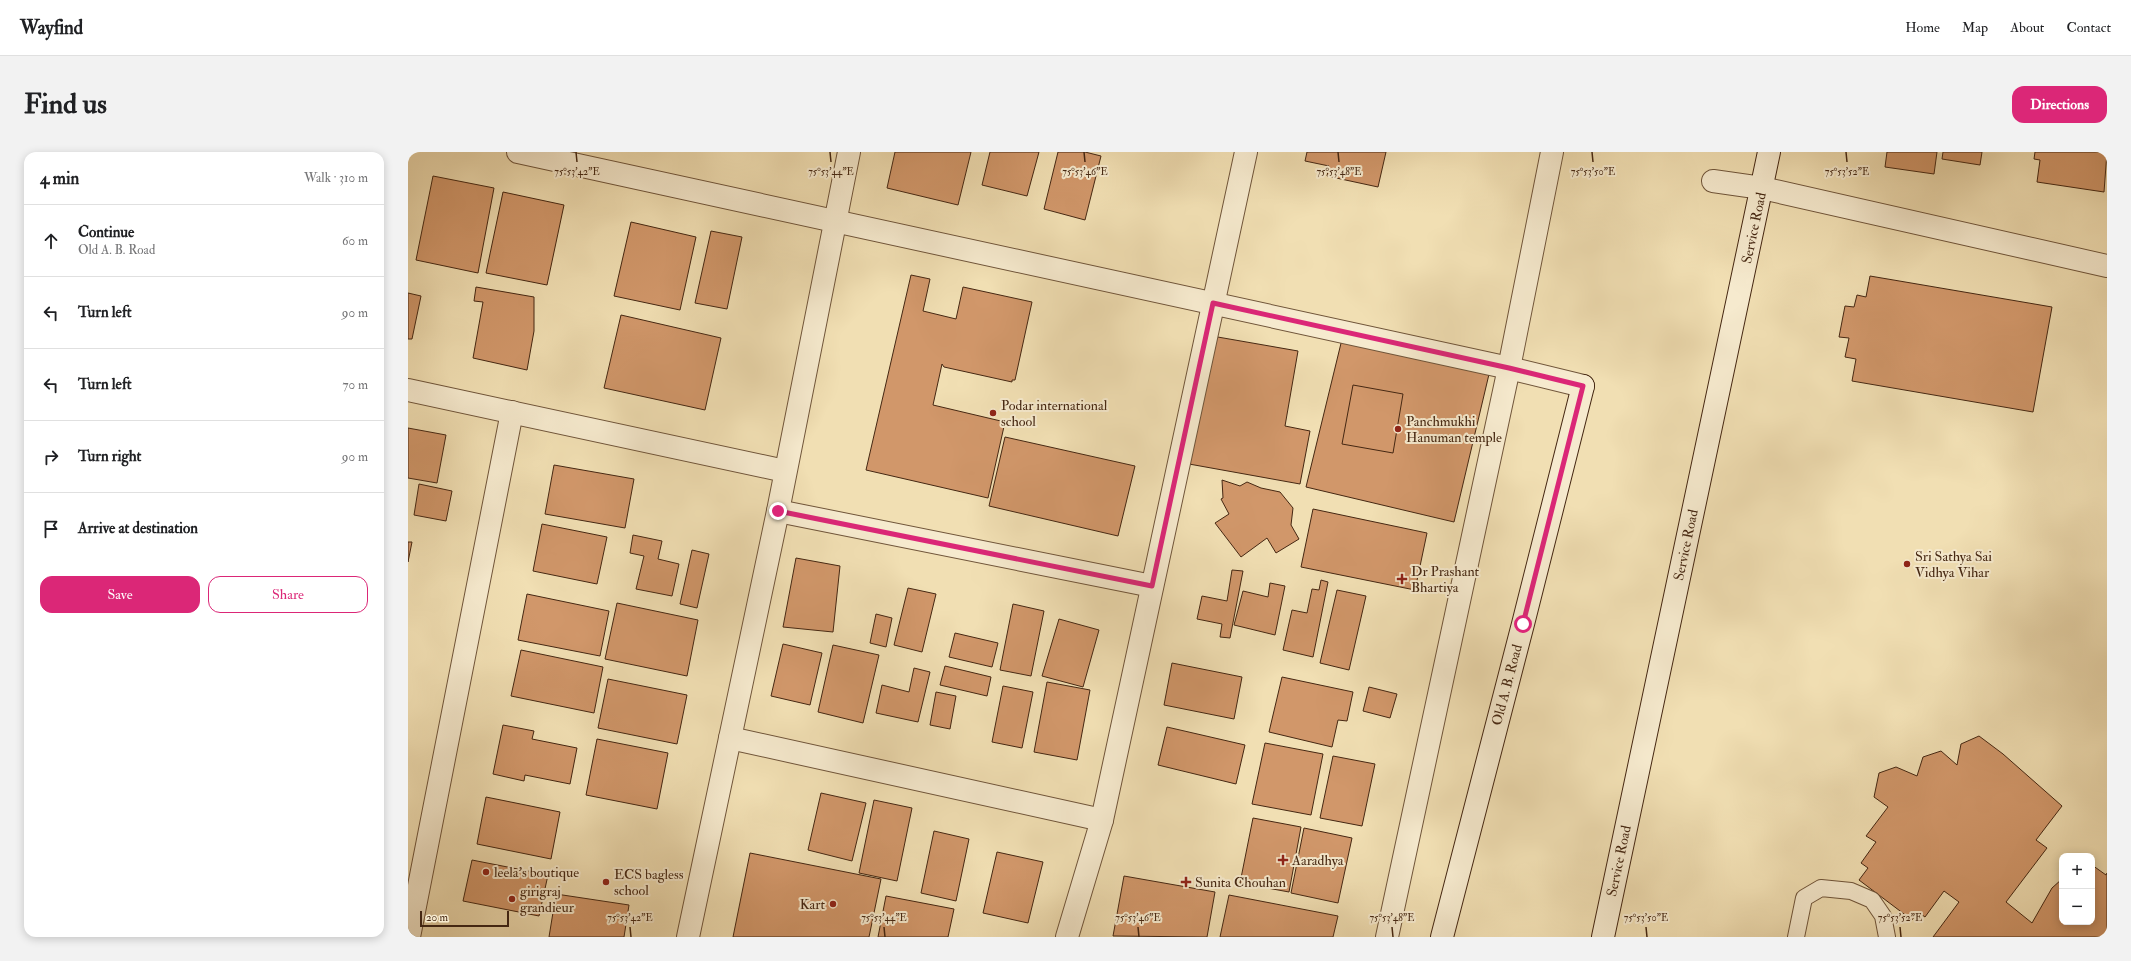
<!DOCTYPE html>
<html lang="en">
<head>
<meta charset="utf-8">
<style>
  body { margin:0; font-family:"IM FELL Double Pica",serif; background:#f2f2f2; color:#202124 }
  .controls { position:absolute; right:12px; bottom:12px; display:grid; overflow:hidden; border-radius:8px; box-shadow:0 2px 10px #0003 }
  .controls button { width:36px; height:36px; display:grid; place-items:center; padding:0; border:0; border-bottom:1px solid #e0e0e0; background:#fff; color:#202124; font:20px sans-serif }
  .scale { position:absolute; left:12px; bottom:10px; width:89px; box-sizing:border-box; padding-left:4px; border:2px solid #452712; border-top:0; font-size:11px; line-height:14px; white-space:nowrap; color:#452712; -webkit-text-stroke:3px #f6eace; paint-order:stroke }
  .stop { position:absolute; width:12px; height:12px; margin:-9px; border:3px solid #db2777; border-radius:50%; background:#fff }
  .stop.end { background:#db2777; border-color:#fff; box-shadow:0 1px 4px #0008 }
  .list { margin:0; padding:0; list-style:none }
  h2 { display:flex; justify-content:space-between; align-items:center; height:52px; margin:0; padding:0 16px; font-size:17px }
  h2 small { font-size:13px; font-weight:400; color:#757577 }
  .list li { display:grid; grid-template-columns:26px 1fr auto; gap:12px; align-items:center; box-sizing:border-box; height:72px; padding:0 16px; border-top:1px solid #e0e0e0 }
  .list b { display:block; font-size:15px; white-space:nowrap }
  .list p { margin:0; font-size:13px; white-space:nowrap; color:#757577 }
  .list em { font-size:13px; font-style:normal; color:#757577 }
  .actions { display:flex; gap:8px; padding:12px 16px }
  .actions a { flex:1; padding:9px 0; border:1px solid #db2777; border-radius:12px; text-align:center; font-size:14px; color:#db2777 }
  .actions .main { background:#db2777; color:#fff }
  .icon { flex:none; width:22px; height:22px; fill:none; stroke:currentColor; stroke-width:2; stroke-linecap:round; stroke-linejoin:round }
  .map { position:relative; flex:none; width:1699px; height:785px; overflow:hidden; border-radius:12px }
  header { display:flex; align-items:center; gap:24px; box-sizing:border-box; height:56px; padding:0 20px; background:#fff; border-bottom:1px solid #e0e0e0 }
  header strong { font-size:19px }
  nav { display:flex; gap:22px; margin-inline-start:auto; font-size:14px }
  .intro { display:flex; align-items:center; justify-content:space-between; box-sizing:border-box; height:96px; padding:0 24px }
  h1 { margin:0; font-size:28px }
  .button { padding:10px 18px; border-radius:12px; background:#db2777; color:#fff; font-size:14px; font-weight:700 }
  main { display:flex; gap:24px; padding:0 24px }
  aside { flex:1; background:#fff; border-radius:12px; box-shadow:0 2px 10px #0003 }
  .map>svg:first-child { display:block }
  .building { fill:#d1976a; stroke:#452712 }
  .lines { fill:none; stroke-linecap:round; stroke-linejoin:round }
  .service-casing { stroke:#70553a; stroke-width:18 }
  .minor-casing { stroke:#70553a; stroke-width:24 }
  .tertiary-casing { stroke:#70553a; stroke-width:24 }
  .secondary-casing { stroke:#452712; stroke-width:24 }
  .service { stroke:#f6eace; stroke-width:16 }
  .minor { stroke:#f6eace; stroke-width:22 }
  .tertiary { stroke:#f6eace; stroke-width:22 }
  .secondary { stroke:#f6eace; stroke-width:22 }
  .route { stroke:#db2777; stroke-width:5 }
  .ticks { fill:none; stroke:#452712; stroke-width:1.5 }
  .poi-dot { fill:#8f2418; stroke:#f6eace; stroke-width:1.5 }
  .labels { text-anchor:middle; dominant-baseline:central; stroke-width:4; stroke-linejoin:round; paint-order:stroke }
  .street-label { font-size:14px; fill:#452712; stroke:#f6eace }
  .poi-label { font-size:14px; fill:#452712; stroke:#f6eace; text-anchor:start }
  .ticks-label { font-size:10px; text-anchor:middle; fill:#452712; stroke:#f6eace; stroke-width:4; stroke-linejoin:round; paint-order:stroke }
</style>
</head>
<body>
<header>
<strong>Wayfind</strong>
<nav><a>Home</a><a>Map</a><a>About</a><a>Contact</a></nav>
</header>
<div class="intro"><h1>Find us</h1><a class="button">Directions</a></div>
<main>
<aside>
<h2>4 min<small>Walk · 310 m</small></h2>
<ul class="list">
<li><svg class="icon" aria-label="ahead" viewBox="0 0 24 24"><path d="M12 20V5M6 11l6-6 6 6"/></svg><div><b>Continue</b><p>Old A. B. Road</p></div><em>60 m</em></li>
<li><svg class="icon" aria-label="left" viewBox="0 0 24 24"><path d="M17 20v-9H6M10 6l-5 5 5 5"/></svg><div><b>Turn left</b></div><em>90 m</em></li>
<li><svg class="icon" aria-label="left" viewBox="0 0 24 24"><path d="M17 20v-9H6M10 6l-5 5 5 5"/></svg><div><b>Turn left</b></div><em>70 m</em></li>
<li><svg class="icon" aria-label="right" viewBox="0 0 24 24"><path d="M7 20v-9h11M14 6l5 5-5 5"/></svg><div><b>Turn right</b></div><em>90 m</em></li>
<li><svg class="icon" aria-label="arrive" viewBox="0 0 24 24"><path d="M6 21V4h12l-3 4 3 4H6"/></svg><div><b>Arrive at destination</b></div></li>
</ul>
<div class="actions"><a class="main">Save</a><a>Share</a></div>
</aside>
<div class="map">
<svg width="1699" height="785" viewBox="0 0 1699 785">
  <rect width="100%" height="100%" fill="#f1dfb3"/>
  <filter id="stains"><feTurbulence type="fractalNoise" baseFrequency=".005" numOctaves="4"/><feColorMatrix values="0 0 0 0 .2 0 0 0 0 .09 0 0 0 0 .02 0 0 0 .5 -.17"/></filter>
  <radialGradient id="worn" r=".72"><stop offset=".6" stop-color="#630" stop-opacity="0"/><stop offset="1" stop-color="#630" stop-opacity=".3"/></radialGradient>
  <g class="building">
    <polygon points="487,0 563,0 550,53 479,36"/>
    <polygon points="582,0 631,0 619,44 574,33"/>
    <polygon points="650,0 677,0 693,4 677,68 636,57"/>
    <polygon points="899,0 978,0 970,35 919,24 921,14 897,9"/>
    <polygon points="1479,0 1529,0 1526,22 1477,15"/>
    <polygon points="1535,0 1574,0 1572,13 1534,7"/>
    <polygon points="1627,0 1699,0 1696,40 1629,30 1632,8 1626,7"/>
    <polygon points="25,24 86,36 70,121 8,108"/>
    <polygon points="95,40 156,53 139,133 78,121"/>
    <polygon points="223,70 288,85 272,158 206,144"/>
    <polygon points="303,79 334,85 319,157 287,151"/>
    <polygon points="503,123 522,127 515,159 548,167 555,135 624,150 607,228 604,228 604,230 536,215 534,212 525,253 597,270 580,346 458,318"/>
    <polygon points="1462,124 1644,155 1625,260 1444,229 1448,207 1437,205 1441,186 1431,185 1437,154 1446,155 1449,143 1458,145"/>
    <polygon points="68,135 126,145 126,179 119,218 65,206 75,150 66,149"/>
    <polygon points="0,141 13,144 4,187 0,187"/>
    <polygon points="213,163 313,186 297,258 196,236"/>
    <polygon points="935,183 1082,218 1046,370 898,335"/>
    <polygon points="804,184 890,199 877,274 902,279 892,332 781,312"/>
    <polygon points="945,233 995,242 985,301 934,292"/>
    <polygon points="0,276 38,283 29,331 0,326"/>
    <polygon points="597,285 727,314 710,384 581,354"/>
    <polygon points="146,313 226,327 217,376 137,362"/>
    <polygon points="814,328 832,334 839,330 853,336 872,340 885,356 883,373 891,387 868,401 859,386 833,405 807,371 821,362 813,347 815,346"/>
    <polygon points="11,332 44,339 38,369 6,363"/>
    <polygon points="905,357 1019,381 1007,438 893,415"/>
    <polygon points="134,372 199,385 189,432 125,419"/>
    <polygon points="225,383 254,389 250,407 271,412 264,444 228,437 236,404 222,401"/>
    <polygon points="0,390 4,390 0,410"/>
    <polygon points="284,398 301,402 289,456 272,452"/>
    <polygon points="388,406 432,414 425,480 375,475"/>
    <polygon points="824,418 835,419 822,486 812,485 814,472 789,467 794,444 819,449"/>
    <polygon points="913,428 920,430 905,505 875,498 884,458 899,461 904,437 911,438"/>
    <polygon points="862,431 877,434 867,483 826,473 835,439 860,445"/>
    <polygon points="500,436 528,442 514,500 486,493"/>
    <polygon points="929,438 958,444 941,518 912,511"/>
    <polygon points="119,442 201,459 192,504 110,488"/>
    <polygon points="209,451 290,468 279,524 197,507"/>
    <polygon points="605,452 636,459 623,524 592,518"/>
    <polygon points="468,462 484,466 478,495 462,491"/>
    <polygon points="651,467 691,478 675,535 634,524"/>
    <polygon points="547,481 590,491 584,515 541,505"/>
    <polygon points="375,492 414,501 402,553 363,544"/>
    <polygon points="425,493 471,503 455,571 410,560"/>
    <polygon points="113,498 195,515 186,561 103,544"/>
    <polygon points="764,511 834,525 826,567 756,553"/>
    <polygon points="537,514 583,525 579,544 532,533"/>
    <polygon points="506,516 522,520 510,570 468,561 474,533 501,540"/>
    <polygon points="874,525 945,540 939,569 930,568 924,595 861,580"/>
    <polygon points="200,527 279,543 269,592 190,576"/>
    <polygon points="639,530 682,538 669,608 626,600"/>
    <polygon points="595,534 625,540 614,596 584,590"/>
    <polygon points="961,535 989,542 982,566 955,559"/>
    <polygon points="528,540 548,544 542,577 522,573"/>
    <polygon points="95,573 126,579 124,587 169,596 162,632 117,623 116,629 85,622"/>
    <polygon points="759,575 837,593 828,632 750,613"/>
    <polygon points="1571,584 1595,602 1654,654 1628,688 1639,696 1598,750 1624,771 1644,736 1654,727 1654,770 1684,770 1684,713 1698,723 1699,721 1699,785 1525,785 1551,750 1536,739 1517,765 1510,760 1504,768 1451,728 1460,716 1453,711 1468,690 1458,684 1480,655 1466,645 1471,621 1488,615 1509,624 1515,605 1533,599 1549,613 1553,592"/>
    <polygon points="189,587 260,601 249,657 178,643"/>
    <polygon points="857,591 915,602 903,663 844,652"/>
    <polygon points="925,604 967,612 954,674 912,666"/>
    <polygon points="413,641 458,651 444,709 400,698"/>
    <polygon points="78,645 152,660 143,707 69,692"/>
    <polygon points="466,648 504,656 489,729 451,721"/>
    <polygon points="845,666 893,675 881,740 832,731"/>
    <polygon points="896,676 944,686 930,751 883,741"/>
    <polygon points="526,679 561,687 548,749 513,741"/>
    <polygon points="589,700 635,710 620,771 575,761"/>
    <polygon points="342,701 473,727 461,785 325,785"/>
    <polygon points="64,708 140,723 131,764 55,749"/>
    <polygon points="716,724 807,740 799,785 705,784"/>
    <polygon points="148,742 221,753 216,785 141,785"/>
    <polygon points="821,743 930,764 925,785 812,785"/>
    <polygon points="478,744 546,757 540,785 470,785"/>
  </g>
  <g class="lines">
    <defs>
      <polyline id="service" points="1388,785 1396,746 1413,736 1443,739 1464,748 1475,764 1479,785"/>
      <g id="minor">
        <polyline points="110,0 1101,216 1175,234"/>
        <polyline points="1305,29 1354,36 1699,114"/>
        <polyline points="0,238 377,319"/>
        <polyline points="370,359 744,434"/>
        <polyline points="322,586 694,668"/>
        <polyline points="1,785 104,260"/>
        <polyline points="280,785 370,359 441,0"/>
        <polyline points="659,785 694,668 838,0"/>
      </g>
      <polyline id="tertiary" points="979,785 1101,216 1144,0"/>
      <g id="secondary">
        <polyline points="1034,785 1115,472 1175,234"/>
        <polyline points="1195,785 1361,0"/>
      </g>
    </defs>
    <use href="#service" class="service-casing"/>
    <use href="#minor" class="minor-casing"/>
    <use href="#tertiary" class="tertiary-casing"/>
    <use href="#secondary" class="secondary-casing"/>
    <use href="#service" class="service"/>
    <use href="#minor" class="minor"/>
    <use href="#tertiary" class="tertiary"/>
    <use href="#secondary" class="secondary"/>
  </g>
  <g class="lines">
    <polyline class="route" points="370,359 744,434 805,151 1101,216 1175,234 1115,472"/>
  </g>
  <path class="ticks" d="M168,0L169,10M422,0L423,10M676,0L677,10M930,0L931,10M1184,0L1185,10M1438,0L1439,10M222,775L223,785M476,775L477,785M730,775L731,785M984,775L985,785M1238,775L1239,785M1492,775L1493,785"/>
  <g class="poi-dot">
    <circle cx="585" cy="261" r="4"/>
    <circle cx="990" cy="277" r="4"/>
    <circle cx="1499" cy="412" r="4"/>
    <path d="M992 421h4v4h4v4h-4v4h-4v-4h-4v-4h4z"/>
    <path d="M873 702h4v4h4v4h-4v4h-4v-4h-4v-4h4z"/>
    <circle cx="78" cy="720" r="4"/>
    <circle cx="198" cy="730" r="4"/>
    <path d="M776 724h4v4h4v4h-4v4h-4v-4h-4v-4h4z"/>
    <circle cx="104" cy="747" r="4"/>
    <circle cx="425" cy="752" r="4"/>
  </g>
  <g class="labels">
    <g class="street-label">
      <text transform="translate(1346 76) rotate(-78)">Service Road</text>
      <text transform="translate(1278 393) rotate(-78)">Service Road</text>
      <text transform="translate(1099 533) rotate(-75)">Old A. B. Road</text>
      <text transform="translate(1211 709) rotate(-78)">Service Road</text>
    </g>
    <g class="poi-label">
      <text x="593" y="253">Podar international<tspan x="593" dy="16">school</tspan></text>
      <text x="998" y="269">Panchmukhi<tspan x="998" dy="16">Hanuman temple</tspan></text>
      <text x="1507" y="404">Sri Sathya Sai<tspan x="1507" dy="16">Vidhya Vihar</tspan></text>
      <text x="1003" y="419">Dr Prashant<tspan x="1003" dy="16">Bhartiya</tspan></text>
      <text x="884" y="708">Aaradhya</text>
      <text x="86" y="720">leela's boutique</text>
      <text x="206" y="722">ECS bagless<tspan x="206" dy="16">school</tspan></text>
      <text x="787" y="730">Sunita Chouhan</text>
      <text x="112" y="739">girigraj<tspan x="112" dy="16">grandieur</tspan></text>
      <text x="417" y="752" text-anchor="end">Kart</text>
    </g>
  </g>
  <g class="ticks-label">
    <text x="169" y="23">75°53'42"E</text>
    <text x="423" y="23">75°53'44"E</text>
    <text x="677" y="23">75°53'46"E</text>
    <text x="931" y="23">75°53'48"E</text>
    <text x="1185" y="23">75°53'50"E</text>
    <text x="1439" y="23">75°53'52"E</text>
    <text x="222" y="769">75°53'42"E</text>
    <text x="476" y="769">75°53'44"E</text>
    <text x="730" y="769">75°53'46"E</text>
    <text x="984" y="769">75°53'48"E</text>
    <text x="1238" y="769">75°53'50"E</text>
    <text x="1492" y="769">75°53'52"E</text>
  </g>
  <rect width="100%" height="100%" filter="url(#stains)"/>
  <rect width="100%" height="100%" fill="url(#worn)"/>
</svg>
<div class="controls">
<button>+</button>
<button>−</button>
</div>
<div class="scale">20 m</div>
<div class="stop" style="left:1115px;top:472px"></div>
<div class="stop end" style="left:370px;top:359px"></div>
</div>
</main>
</body>
</html>
